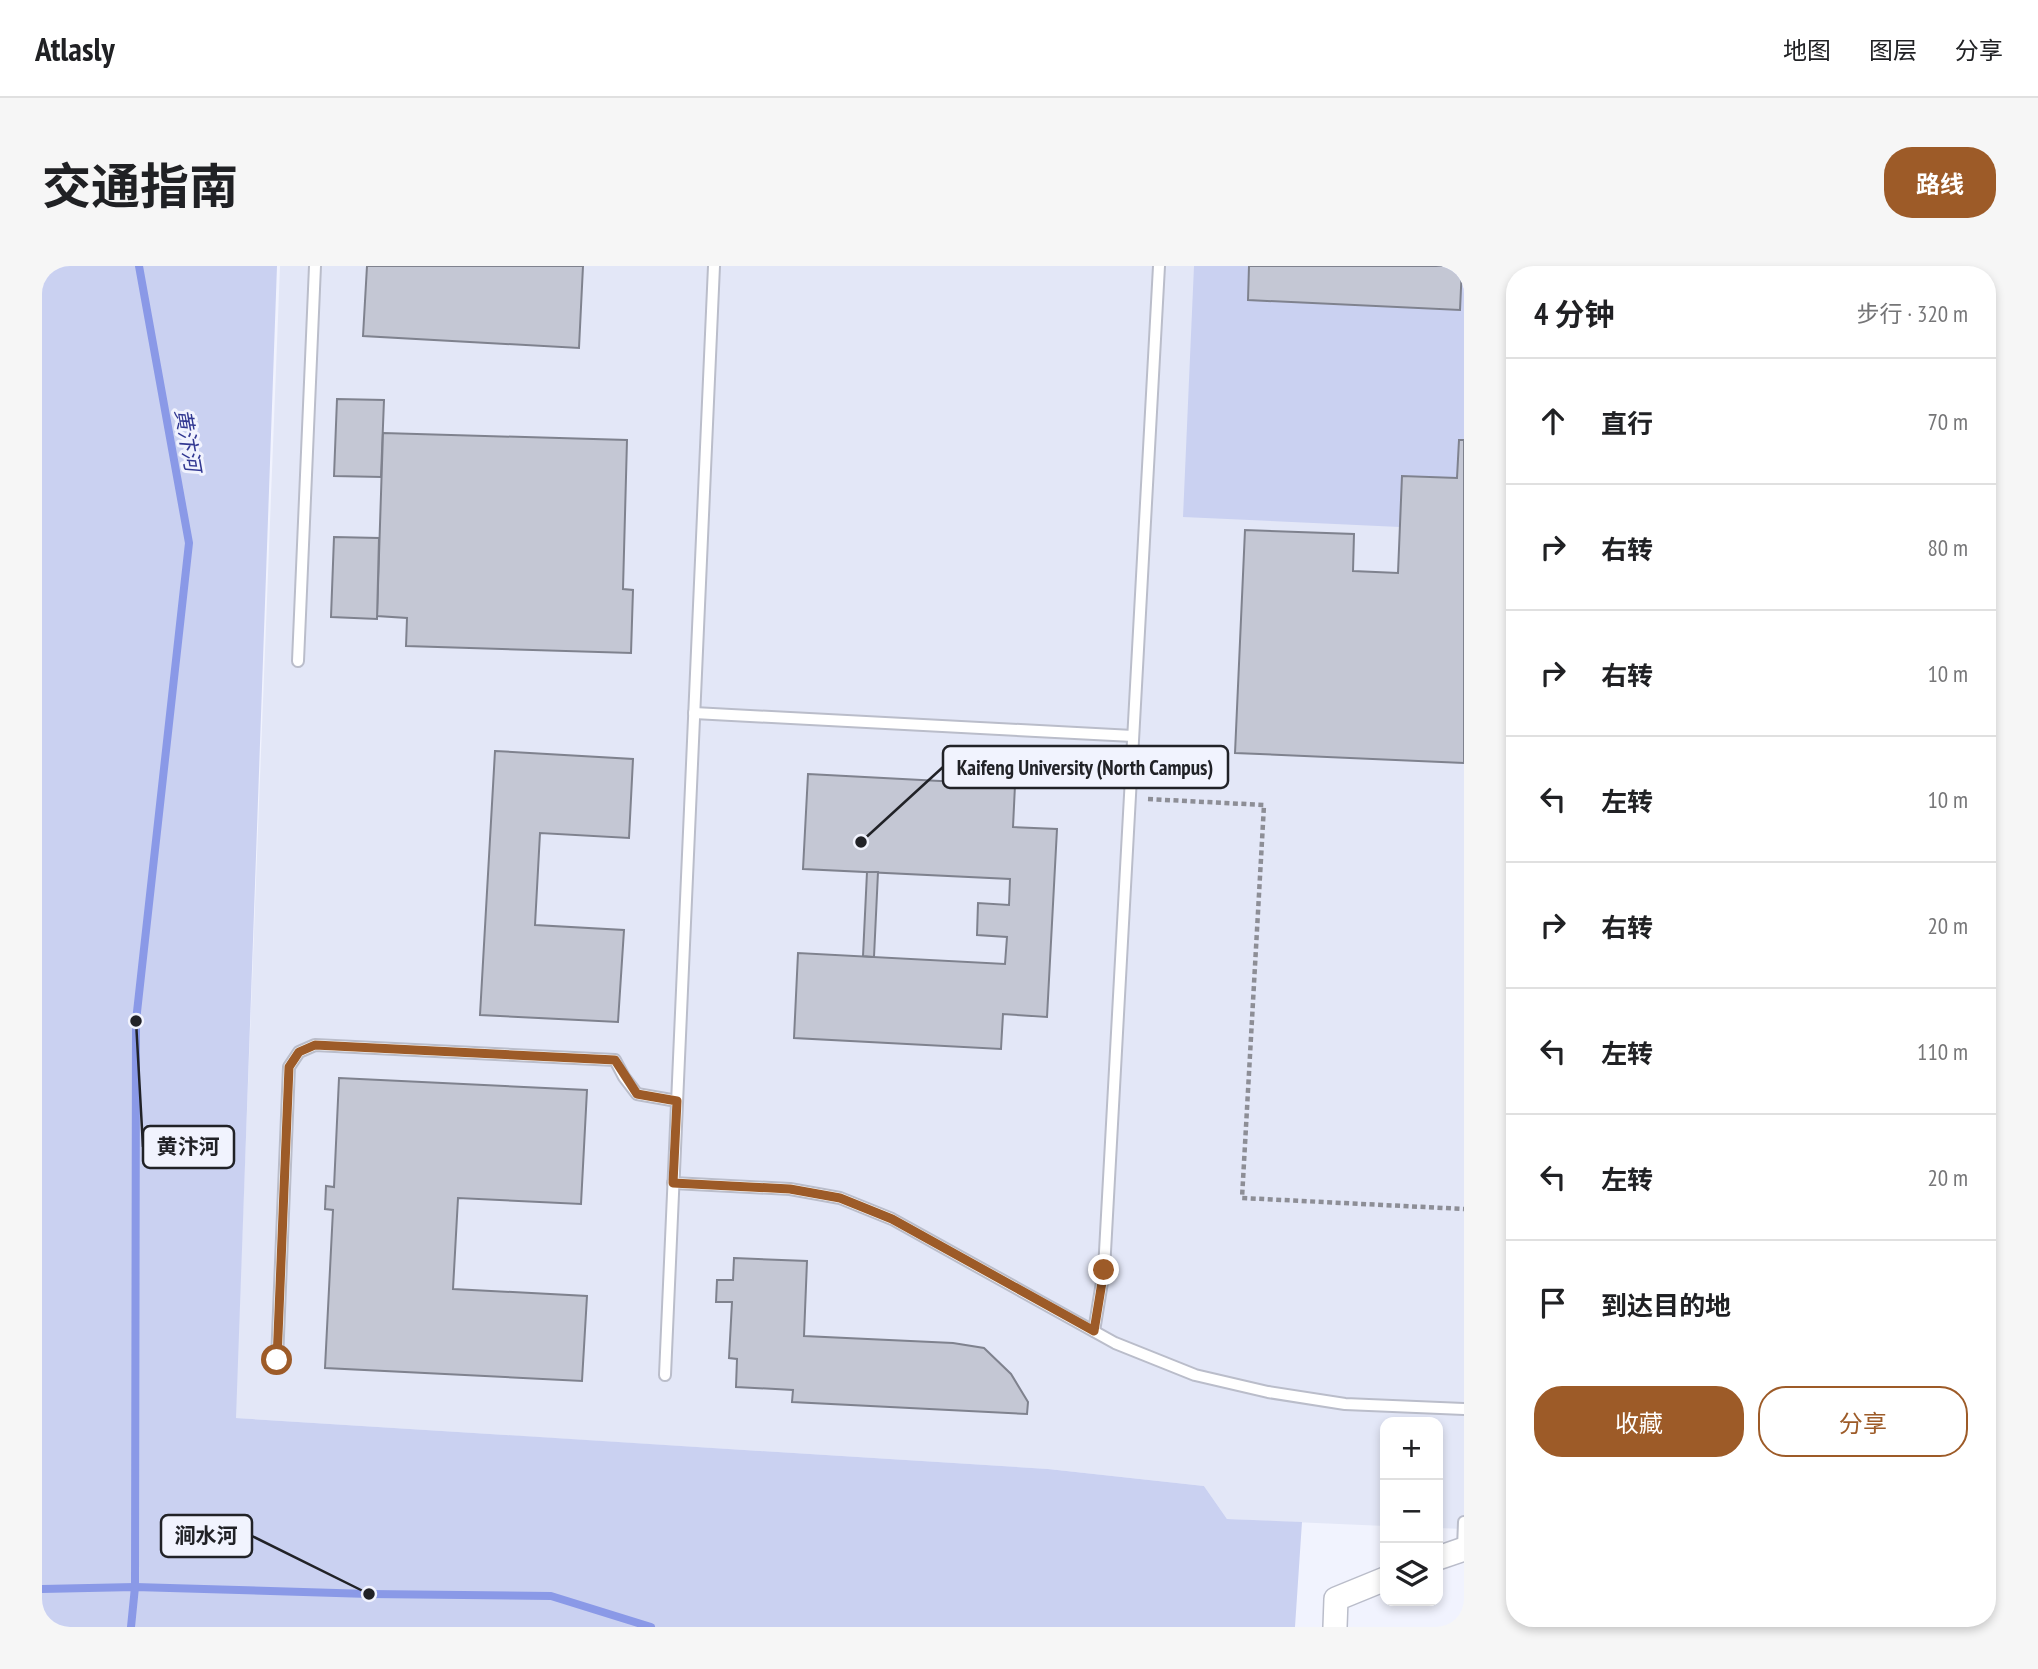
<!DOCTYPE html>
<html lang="zh">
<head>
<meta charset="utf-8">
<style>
  body { margin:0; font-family:"PT Sans Narrow","Noto Sans SC",sans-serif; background:#f6f6f6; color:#202124 }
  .controls { position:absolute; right:21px; bottom:21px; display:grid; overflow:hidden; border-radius:14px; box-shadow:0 4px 10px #0003 }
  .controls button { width:63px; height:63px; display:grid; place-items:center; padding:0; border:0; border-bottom:2px solid #e0e0e0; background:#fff; color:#202124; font:35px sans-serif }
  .stop { position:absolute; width:21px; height:21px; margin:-16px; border:5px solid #9d5b28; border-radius:50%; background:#fff }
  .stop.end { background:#9d5b28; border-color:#fff; box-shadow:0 2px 7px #0008 }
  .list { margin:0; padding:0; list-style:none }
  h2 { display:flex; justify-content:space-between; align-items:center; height:91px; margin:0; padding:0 28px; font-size:30px }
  h2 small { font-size:23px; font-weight:400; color:#757577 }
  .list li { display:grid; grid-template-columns:46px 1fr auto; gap:21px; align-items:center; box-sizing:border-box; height:126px; padding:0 28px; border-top:2px solid #e0e0e0 }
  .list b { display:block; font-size:26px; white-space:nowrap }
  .list em { font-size:23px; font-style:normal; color:#757577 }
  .actions { display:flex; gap:14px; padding:21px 28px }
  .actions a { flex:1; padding:16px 0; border:2px solid #9d5b28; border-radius:28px; text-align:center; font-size:24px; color:#9d5b28 }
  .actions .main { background:#9d5b28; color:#fff }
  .icon { flex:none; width:38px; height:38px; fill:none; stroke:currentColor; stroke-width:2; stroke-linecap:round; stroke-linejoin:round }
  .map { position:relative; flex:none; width:1422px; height:1361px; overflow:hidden; border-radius:28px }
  header { display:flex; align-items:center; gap:42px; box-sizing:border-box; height:98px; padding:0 35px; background:#fff; border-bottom:2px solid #e0e0e0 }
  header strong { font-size:33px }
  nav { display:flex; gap:38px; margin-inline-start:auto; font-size:24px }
  .intro { display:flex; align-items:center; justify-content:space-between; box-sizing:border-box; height:168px; padding:0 42px }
  h1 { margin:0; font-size:49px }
  .button { padding:18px 32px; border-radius:28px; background:#9d5b28; color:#fff; font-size:24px; font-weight:700 }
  main { display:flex; gap:42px; padding:0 42px }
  aside { flex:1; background:#fff; border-radius:28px; box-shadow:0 4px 10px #0003 }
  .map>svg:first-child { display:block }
  .built { fill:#e3e7f7 }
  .green { fill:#cad1f1 }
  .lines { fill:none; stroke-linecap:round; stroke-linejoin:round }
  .stream { stroke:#8a99e7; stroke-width:8 }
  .building { fill:#c4c7d4; stroke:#7f828e; stroke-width:2 }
  .lane-casing { stroke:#babdca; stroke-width:14 }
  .street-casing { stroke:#babdca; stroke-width:26 }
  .path { stroke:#8d8e96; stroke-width:4.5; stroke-dasharray:5 3.5; stroke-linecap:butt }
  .lane { stroke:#fff; stroke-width:10 }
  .street { stroke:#fff; stroke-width:23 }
  .route { stroke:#9d5b28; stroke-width:9 }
  .labels { text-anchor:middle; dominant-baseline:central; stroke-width:6; stroke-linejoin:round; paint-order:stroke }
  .water-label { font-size:21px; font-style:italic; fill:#323892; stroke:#f1f3fe }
  .leader { fill:none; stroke:#212227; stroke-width:2.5 }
  .callout-dot { fill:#212227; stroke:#f1f3fe; stroke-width:2.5 }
  .callout { fill:#f1f3fe; stroke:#212227; stroke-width:2.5 }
  .callout-label { font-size:21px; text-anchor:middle; font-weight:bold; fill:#212227 }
</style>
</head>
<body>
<header>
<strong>Atlasly</strong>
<nav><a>地图</a><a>图层</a><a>分享</a></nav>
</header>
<div class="intro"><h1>交通指南</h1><a class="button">路线</a></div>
<main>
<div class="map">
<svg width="1422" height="1361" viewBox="0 0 1422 1361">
  <rect width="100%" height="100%" fill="#f1f3fe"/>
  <polygon class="built" points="238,0 1422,0 1422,1263 1396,1262 1396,1156 1343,1156 1343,1260 1185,1253 1162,1220 1006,1203 193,1152"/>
  <g class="green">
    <polygon points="0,0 235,0 194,1152 1006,1203 1162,1220 1185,1253 1260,1256 1253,1361 0,1361"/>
    <polygon points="1152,0 1422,0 1422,174 1417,175 1415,212 1360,210 1358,261 1141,251"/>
  </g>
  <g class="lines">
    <g class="stream">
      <polyline points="0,1323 93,1321 327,1328 509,1330 609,1361"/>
      <polyline points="89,1361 93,1321 94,755 147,277 97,0"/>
    </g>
  </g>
  <g class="building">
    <polygon points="325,0 541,0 537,82 321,70"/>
    <polygon points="1207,0 1420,0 1418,44 1206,34"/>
    <polygon points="295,133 342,134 339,211 292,210"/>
    <polygon points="341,167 585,174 581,323 591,324 589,387 364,380 365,352 335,350"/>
    <polygon points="1417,174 1422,174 1422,497 1193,487 1203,264 1312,268 1311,305 1356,307 1360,210 1415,212"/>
    <polygon points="292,271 337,272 335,353 289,351"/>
    <polygon points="453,485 591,493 587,572 498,567 493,659 582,664 576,756 438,749"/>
    <polygon points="766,508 973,519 971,561 1015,563 1005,751 961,748 959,783 752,772 756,687 963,698 965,671 935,669 936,637 967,639 968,613 761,603"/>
    <polygon points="825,606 836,606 832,691 821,690"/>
    <polygon points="297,812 545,824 539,938 416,932 411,1023 545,1030 540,1115 283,1102 291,944 283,943 284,920 292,921"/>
    <polygon points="692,992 765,995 762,1070 911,1077 942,1082 969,1108 986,1136 985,1148 750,1136 751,1124 694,1121 695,1093 687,1092 690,1036 674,1036 675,1014 691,1014"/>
  </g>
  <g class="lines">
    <defs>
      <g id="lane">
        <polyline points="256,395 273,0"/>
        <polyline points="652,447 1091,470"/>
        <polyline points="631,917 748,923 798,932 850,953 1073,1077 1153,1109 1226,1126 1303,1138 1422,1143"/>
        <polyline points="1052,1065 1062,1004 1117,0"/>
        <polyline points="235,1094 247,801 257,786 273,779 573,794 582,811 595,828 635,835"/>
        <polyline points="623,1109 672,0"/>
        <polyline points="1421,1282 1422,1256"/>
      </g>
      <g id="street">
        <polyline points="1396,1292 1422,1283"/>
        <polyline points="1293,1361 1294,1333 1343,1313"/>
      </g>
    </defs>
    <use href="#lane" class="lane-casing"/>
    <use href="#street" class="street-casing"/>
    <polyline class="path" points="1106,533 1222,539 1200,932 1422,943"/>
    <use href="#lane" class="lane"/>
    <use href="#street" class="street"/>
  </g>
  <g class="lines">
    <polyline class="route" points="235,1094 247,801 257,786 273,779 573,794 595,828 635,835 631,917 748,923 798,932 850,953 1052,1065 1062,1004"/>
  </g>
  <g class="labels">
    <g class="water-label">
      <text transform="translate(146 174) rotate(80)">黄汴河</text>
    </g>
  </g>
  <path class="leader" d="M819 576L901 501M94 755L101 881M327 1328L210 1270"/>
  <g class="callout-dot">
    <circle cx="819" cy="576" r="7"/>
    <circle cx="94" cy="755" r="7"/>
    <circle cx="327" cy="1328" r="7"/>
  </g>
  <g class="callout">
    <rect x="901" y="480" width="285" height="42" rx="7"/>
    <rect x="101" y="860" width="91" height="42" rx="7"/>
    <rect x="119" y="1249" width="91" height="42" rx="7"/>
  </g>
  <g class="callout-label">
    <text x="1043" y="509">Kaifeng University (North Campus)</text>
    <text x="146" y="888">黄汴河</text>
    <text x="164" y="1277">涧水河</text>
  </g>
</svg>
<div class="controls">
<button>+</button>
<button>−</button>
<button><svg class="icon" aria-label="layers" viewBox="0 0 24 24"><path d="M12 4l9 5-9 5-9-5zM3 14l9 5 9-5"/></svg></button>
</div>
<div class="stop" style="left:235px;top:1094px"></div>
<div class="stop end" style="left:1062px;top:1004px"></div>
</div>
<aside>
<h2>4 分钟<small>步行 · 320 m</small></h2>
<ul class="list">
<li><svg class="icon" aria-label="ahead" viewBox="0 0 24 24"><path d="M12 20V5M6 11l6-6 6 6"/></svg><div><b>直行</b></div><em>70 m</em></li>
<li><svg class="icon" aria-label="right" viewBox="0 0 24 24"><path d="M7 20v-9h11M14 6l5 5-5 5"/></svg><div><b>右转</b></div><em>80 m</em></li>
<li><svg class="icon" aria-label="right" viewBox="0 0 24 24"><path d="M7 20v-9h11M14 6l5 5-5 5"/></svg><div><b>右转</b></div><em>10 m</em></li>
<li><svg class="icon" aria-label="left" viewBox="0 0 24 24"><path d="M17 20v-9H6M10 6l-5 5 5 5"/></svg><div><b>左转</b></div><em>10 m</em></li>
<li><svg class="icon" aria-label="right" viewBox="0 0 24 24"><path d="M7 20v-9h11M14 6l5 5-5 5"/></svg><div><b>右转</b></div><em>20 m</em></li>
<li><svg class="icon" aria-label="left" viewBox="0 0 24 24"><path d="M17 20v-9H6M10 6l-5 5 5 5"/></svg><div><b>左转</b></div><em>110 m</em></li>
<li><svg class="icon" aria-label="left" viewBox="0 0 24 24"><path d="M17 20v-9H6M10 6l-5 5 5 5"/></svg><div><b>左转</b></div><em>20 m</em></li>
<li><svg class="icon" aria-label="arrive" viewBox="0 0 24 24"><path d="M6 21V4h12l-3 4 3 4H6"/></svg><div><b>到达目的地</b></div></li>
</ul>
<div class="actions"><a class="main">收藏</a><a>分享</a></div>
</aside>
</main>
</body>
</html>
